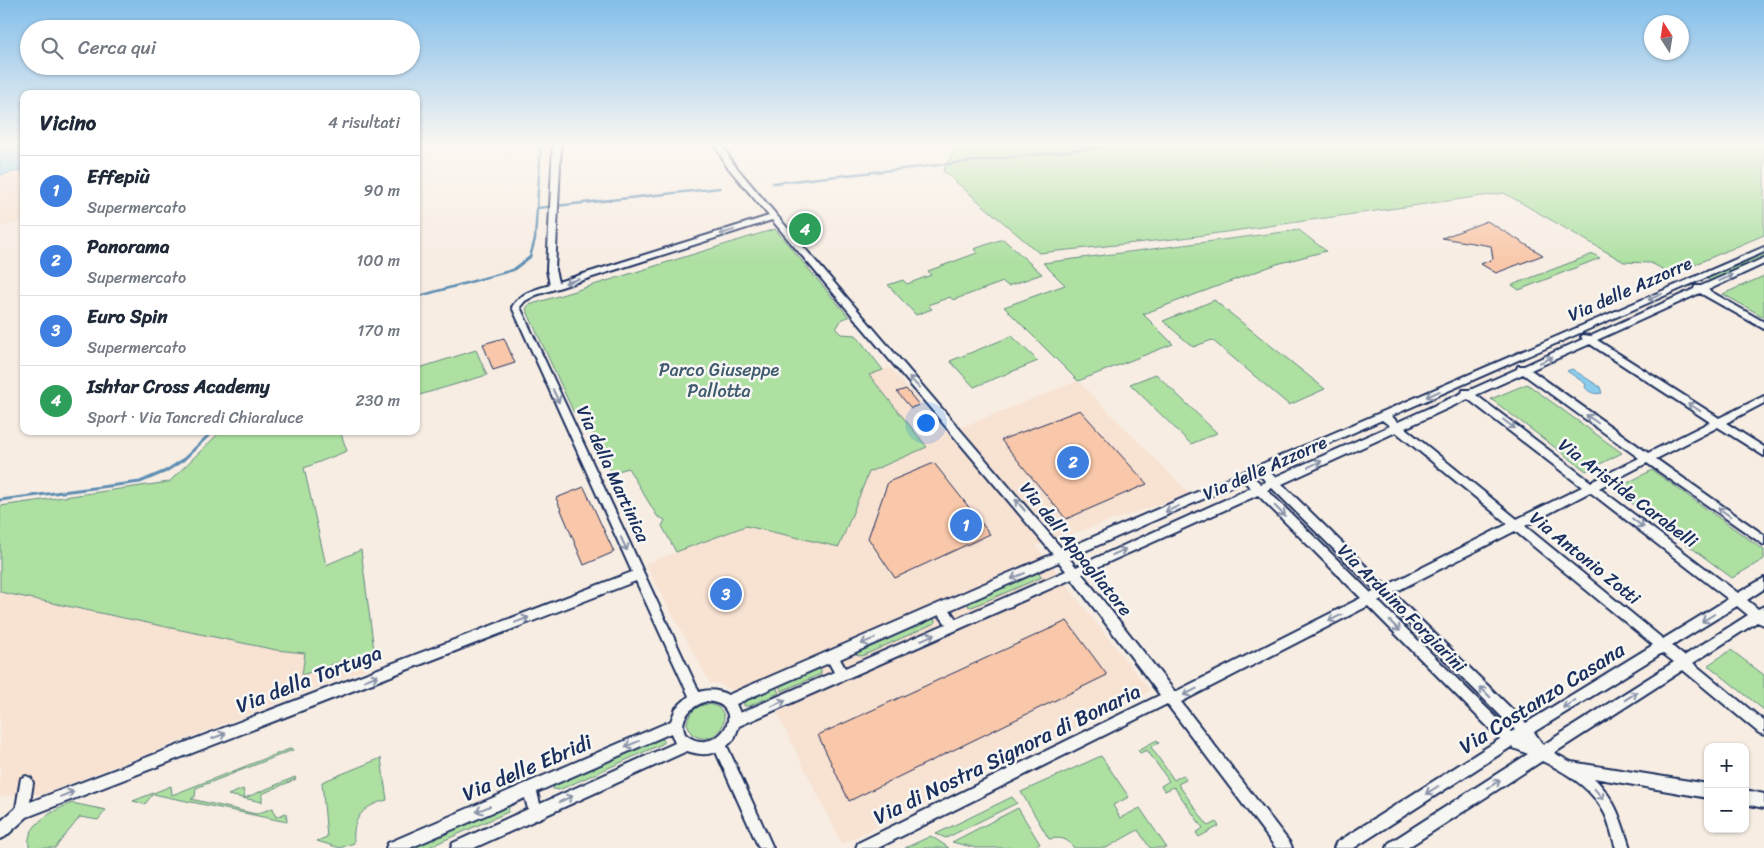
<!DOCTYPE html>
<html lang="it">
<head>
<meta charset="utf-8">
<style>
  body { margin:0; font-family:Sriracha,sans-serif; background:#f2f2f3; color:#1f2937 }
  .controls { position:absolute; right:15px; bottom:15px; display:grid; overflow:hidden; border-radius:10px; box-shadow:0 1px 4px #0004 }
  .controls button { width:45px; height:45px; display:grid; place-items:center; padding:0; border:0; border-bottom:1px solid #e0e1e3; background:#fff; color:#1f2937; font:25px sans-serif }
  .compass { position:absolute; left:1644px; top:15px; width:45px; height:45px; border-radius:50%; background:#fff; box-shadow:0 1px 4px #0004; rotate:348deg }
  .you { position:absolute; left:925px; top:422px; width:18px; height:18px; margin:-12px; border:4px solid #fff; border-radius:50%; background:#1a73e8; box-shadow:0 0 0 8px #1a73e833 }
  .badge { display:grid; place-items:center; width:32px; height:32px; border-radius:50%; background:#b45309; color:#fff; font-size:16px; font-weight:700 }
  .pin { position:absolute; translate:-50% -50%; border:2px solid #fff; box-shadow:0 1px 5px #0006 }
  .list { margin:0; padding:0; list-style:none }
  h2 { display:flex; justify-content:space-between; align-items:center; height:65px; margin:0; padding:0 20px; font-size:21px }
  h2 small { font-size:16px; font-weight:400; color:#747a83 }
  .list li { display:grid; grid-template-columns:32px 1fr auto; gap:15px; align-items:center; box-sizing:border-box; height:70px; padding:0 20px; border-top:1px solid #e0e1e3 }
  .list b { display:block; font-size:19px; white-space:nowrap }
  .list p { margin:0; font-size:16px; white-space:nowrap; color:#747a83 }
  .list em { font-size:16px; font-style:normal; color:#747a83 }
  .icon { flex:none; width:28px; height:28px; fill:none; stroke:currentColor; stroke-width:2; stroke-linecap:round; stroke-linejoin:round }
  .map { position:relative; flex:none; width:1764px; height:848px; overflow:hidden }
  .search { position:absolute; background:#fff; box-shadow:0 1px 4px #0004; left:20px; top:20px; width:400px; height:55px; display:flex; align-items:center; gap:12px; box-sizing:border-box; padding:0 18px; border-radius:28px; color:#747a83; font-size:19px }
  .panel { position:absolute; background:#fff; box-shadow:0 1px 4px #0004; left:20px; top:90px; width:400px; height:345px; border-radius:10px }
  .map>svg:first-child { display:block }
  .built { fill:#f8e2d2 }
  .green { fill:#ade0a1; stroke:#648880 }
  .water { fill:#8bcdec; stroke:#5e8eb3 }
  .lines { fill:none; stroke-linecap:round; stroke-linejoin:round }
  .stream-far1 { stroke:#5e8eb3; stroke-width:2.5 }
  .stream { stroke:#5e8eb3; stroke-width:3 }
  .building { fill:#f9c7a9; stroke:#1b2f5e }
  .minor-casing { stroke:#1b2f5e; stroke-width:4 }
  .minor { fill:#f6f6f2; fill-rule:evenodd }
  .oneway { stroke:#8892a8 }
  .labels { text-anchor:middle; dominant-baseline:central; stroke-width:5; stroke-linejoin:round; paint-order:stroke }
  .street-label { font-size:18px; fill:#1b2f5e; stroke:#f6f6f2 }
  .park-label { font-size:18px; fill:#405b6f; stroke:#f6f6f2 }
  .near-street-label { font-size:21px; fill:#1b2f5e; stroke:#f6f6f2 }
</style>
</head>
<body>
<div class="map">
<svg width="1764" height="848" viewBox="0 0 1764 848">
  <rect width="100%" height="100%" fill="#f7ede3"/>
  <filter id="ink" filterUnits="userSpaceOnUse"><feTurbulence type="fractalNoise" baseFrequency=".02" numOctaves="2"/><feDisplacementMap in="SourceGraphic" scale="10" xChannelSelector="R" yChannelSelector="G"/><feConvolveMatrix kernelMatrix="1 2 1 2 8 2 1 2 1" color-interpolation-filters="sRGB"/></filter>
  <g filter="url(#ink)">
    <g class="built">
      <polygon points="24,170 24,221 0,228 0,175"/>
      <polygon points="890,368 947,433 1078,381 1190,494 1036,546 1150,691 842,844 776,711 718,683 710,683 645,564 747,526 839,547 869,472 927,447 868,374"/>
      <polygon points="0,592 276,650 305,653 302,675 374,650 376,665 43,794 0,796"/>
    </g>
    <g class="green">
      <polygon points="968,144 1764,144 1764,235 1672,274 1651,263 1624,262 1504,193 1183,238 1039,253 943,171 956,146"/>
      <polygon points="775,229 849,317 842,319 836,329 841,334 856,335 883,370 869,375 927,447 869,472 839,547 746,526 676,552 662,526 665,520 657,516 628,468 612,473 590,427 594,423 593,418 590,416 584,415 581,410 574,413 526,309 529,305"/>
      <polygon points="1299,230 1326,251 1277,264 1143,314 1173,344 1078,381 1004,307 1065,285 1043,263"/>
      <polygon points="1003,239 1042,274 1008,286 1003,282 953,300 950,297 928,305 932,309 916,315 888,285 903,280 907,284 931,275 928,271 977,253 974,249"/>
      <polygon points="1593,254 1600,258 1519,290 1512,285"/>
      <polygon points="1764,254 1764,258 1711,281 1707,279"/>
      <polygon points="1764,276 1764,317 1723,294"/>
      <polygon points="1215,300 1215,301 1325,389 1289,405 1212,340 1193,347 1163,321"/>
      <polygon points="1012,336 1038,361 974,387 950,361"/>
      <polygon points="476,350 487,375 416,396 416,369"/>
      <polygon points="1156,374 1217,433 1191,444 1130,384"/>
      <polygon points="1527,384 1622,453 1586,471 1491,399"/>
      <polygon points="221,431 340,431 347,451 304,468 326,565 361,550 374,650 302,675 305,653 276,650 0,592 0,506 169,482"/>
      <polygon points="1652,470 1764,550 1764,559 1732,578 1614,490"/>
      <polygon points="1038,572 1042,577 972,607 968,606 969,602"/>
      <polygon points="930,619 935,620 935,623 862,656 856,654 858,651"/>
      <polygon points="1731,650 1764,675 1764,710 1708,665"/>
      <polygon points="816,669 821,670 821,674 782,691 779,685"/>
      <polygon points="776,687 779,693 749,706 744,706 744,701"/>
      <path d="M708,704C742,709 715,753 691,733L687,723C690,711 696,706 708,704Z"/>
      <polygon points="659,738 664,740 662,744 559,790 553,789 555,784"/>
      <polygon points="1157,740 1159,743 1151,747 1174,780 1183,775 1186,780 1178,784 1208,826 1216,822 1219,826 1199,837 1196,833 1203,828 1174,787 1165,791 1161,786 1169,781 1147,750 1140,753 1138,750"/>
      <polygon points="292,748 293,750 196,788 195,797 191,799 256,814 273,808 276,817 286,813 287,822 153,794 145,804 133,801 171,786 172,795"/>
      <path d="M1101,756L1129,797L1113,805L1120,818L1140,808L1167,848H1150L1138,830L1106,848H1074C1067,838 1061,837 1049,839L1021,792Z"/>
      <path d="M381,758L387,800C362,806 352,818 354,843L340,848L317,841L327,837L322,782Z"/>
      <polygon points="295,777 296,779 262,794 262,802 228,795 243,789 245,798"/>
      <polygon points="1012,797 1017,803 946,838 936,834"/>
      <path d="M72,803L106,810L98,820L80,817L55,848H32L29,846C25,824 56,809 72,803Z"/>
      <polygon points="506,806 509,807 508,812 427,848 409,848"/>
      <polygon points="1018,808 1040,844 1032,848 976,848 952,842"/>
      <polygon points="931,836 949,848 905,848"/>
    </g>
    <g class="water">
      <polygon points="0,144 24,144 24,170 0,175"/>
      <path d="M1572,369L1600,387L1602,393C1595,395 1588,392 1585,387L1586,384L1567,371Z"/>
    </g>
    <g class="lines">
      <g class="stream-far1">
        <polyline points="773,183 1131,144"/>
        <polyline points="537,208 720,188"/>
        <polyline points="416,297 513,270 530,257 535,239 541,144"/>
      </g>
      <polyline class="stream" points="0,500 140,482 166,471 183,460 213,431"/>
    </g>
    <g class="building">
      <polygon points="1487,221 1543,255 1496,273 1481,264 1493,259 1491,246 1442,238"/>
      <polygon points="504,338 515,363 493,370 483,344"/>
      <polygon points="906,389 919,405 911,408 897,392"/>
      <polygon points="1080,410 1147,484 1066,519 1001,440"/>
      <polygon points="934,463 990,534 895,578 868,538 888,482"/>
      <polygon points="584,487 614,552 584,565 556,498"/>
      <polygon points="1067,621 1107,675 849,801 818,735"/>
    </g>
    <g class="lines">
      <defs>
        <g id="minor">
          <path d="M553,144H561L555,270L558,282L769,216L726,165L715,144H722L732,162L783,223L1063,550L1764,247V252L1391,416L1398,422L1462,393L1463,390H1470L1517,369L1518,366H1524L1583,339L1581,337L1583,335L1591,336L1694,289L1695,286H1701L1764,258V264L1708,290L1764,322V329L1700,293L1597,340L1719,418L1764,396V403L1726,423L1764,447V456L1718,427L1656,459L1764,535V545L1647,463L1599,488L1738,593L1764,578V589L1747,600L1758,609L1764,606V625L1757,622L1693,663L1764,721V735L1759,733L1683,670L1554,753L1571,762L1708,784V798L1594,778C1616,800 1621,820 1630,848H1616C1612,837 1610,824 1605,814C1593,789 1566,772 1542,761L1407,848H1387L1389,843L1528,754L1511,747L1354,848H1334L1336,843L1500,739L1368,606L1181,702L1290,843L1292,848H1276L1167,704L878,848H856L858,843L1160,695L1072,579L739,726L734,739L727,746L773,848H759L716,752C706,756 697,754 687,751L474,848H451L453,843L528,809L525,798L410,848H386L388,843L671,721L676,708L689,696L636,581L27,817L5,837L0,839V822L16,808L21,778L26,776L31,778L33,783L30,802L632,572L512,307C522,292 534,290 550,285L547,270ZM772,220L1053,554L728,695C719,690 709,689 699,692L520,307L525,301L536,295ZM1590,344L1710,422L1648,453L1531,370ZM1523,374L1639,458L1591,482L1476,395ZM1468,399L1582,487L1517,519L1405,428ZM1382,420L1390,426L1275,477L1268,470ZM1396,432L1508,524L1386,586L1282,484ZM1259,474L1266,482L1261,484L1253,477ZM1244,481L1251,488L1076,567L1069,558ZM1272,488L1376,591L1371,593L1267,490ZM1590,492L1728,599L1663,639L1525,526ZM1258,495L1361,598L1175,692L1082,574ZM1515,531L1653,645L1526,723L1393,593ZM1059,562L1066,571L956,619L950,610ZM1383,598L1515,730L1511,732L1378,601ZM1737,606L1748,615L1684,656L1672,646ZM939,615L946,624L845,668L840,659ZM1662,653L1674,662L1543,745L1534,732ZM829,663L834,672L740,713L736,704ZM707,701C713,702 721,703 725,709C738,725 709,755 685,734C678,718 693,705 707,701ZM671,733L675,743L540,804L537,792Z"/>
          <polygon points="1745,790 1764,794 1764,808 1745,804"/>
        </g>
      </defs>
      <use href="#minor" class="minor-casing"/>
      <use href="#minor" class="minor"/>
    </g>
    <defs><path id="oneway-shaft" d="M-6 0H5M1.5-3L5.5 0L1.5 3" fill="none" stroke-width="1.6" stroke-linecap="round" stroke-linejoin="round" transform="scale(1.25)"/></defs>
    <g class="oneway">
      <use href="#oneway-shaft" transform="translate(727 232) rotate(162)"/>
      <use href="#oneway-shaft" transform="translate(1726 278) rotate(-24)"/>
      <use href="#oneway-shaft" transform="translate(572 281) rotate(163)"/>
      <use href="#oneway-shaft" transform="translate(1655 297) rotate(156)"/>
      <use href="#oneway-shaft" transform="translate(1546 360) rotate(-24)"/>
      <use href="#oneway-shaft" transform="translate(914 382) rotate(-132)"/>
      <use href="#oneway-shaft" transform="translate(1433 394) rotate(156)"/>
      <use href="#oneway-shaft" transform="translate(556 396) rotate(65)"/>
      <use href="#oneway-shaft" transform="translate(1694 407) rotate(-147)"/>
      <use href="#oneway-shaft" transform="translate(1592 419) rotate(-145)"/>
      <use href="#oneway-shaft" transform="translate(1509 424) rotate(37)"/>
      <use href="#oneway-shaft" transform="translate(1315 464) rotate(-24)"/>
      <use href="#oneway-shaft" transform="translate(1020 505) rotate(-130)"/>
      <use href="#oneway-shaft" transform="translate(1172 509) rotate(156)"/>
      <use href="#oneway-shaft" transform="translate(1280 511) rotate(45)"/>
      <use href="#oneway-shaft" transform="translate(1724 512) rotate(-145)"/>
      <use href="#oneway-shaft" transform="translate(1638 523) rotate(38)"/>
      <use href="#oneway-shaft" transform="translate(624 544) rotate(65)"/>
      <use href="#oneway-shaft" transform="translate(1119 552) rotate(-24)"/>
      <use href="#oneway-shaft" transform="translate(1018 576) rotate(157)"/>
      <use href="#oneway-shaft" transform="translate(1335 618) rotate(153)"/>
      <use href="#oneway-shaft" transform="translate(1708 618) rotate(148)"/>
      <use href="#oneway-shaft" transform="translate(522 620) rotate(-21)"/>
      <use href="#oneway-shaft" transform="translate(1395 626) rotate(45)"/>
      <use href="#oneway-shaft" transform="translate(928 637) rotate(-24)"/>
      <use href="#oneway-shaft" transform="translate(868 641) rotate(157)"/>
      <use href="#oneway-shaft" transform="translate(371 678) rotate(-21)"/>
      <use href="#oneway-shaft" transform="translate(1190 692) rotate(154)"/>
      <use href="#oneway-shaft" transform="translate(1485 692) rotate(-135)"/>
      <use href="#oneway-shaft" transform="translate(1631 696) rotate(-33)"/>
      <use href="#oneway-shaft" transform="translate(779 703) rotate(-24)"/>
      <use href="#oneway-shaft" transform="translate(1569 704) rotate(148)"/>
      <use href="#oneway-shaft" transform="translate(219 736) rotate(-21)"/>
      <use href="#oneway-shaft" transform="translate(632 744) rotate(157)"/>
      <use href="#oneway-shaft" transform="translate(1494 784) rotate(-33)"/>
      <use href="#oneway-shaft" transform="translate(1432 790) rotate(148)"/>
      <use href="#oneway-shaft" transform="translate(67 794) rotate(-22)"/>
      <use href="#oneway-shaft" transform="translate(1599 794) rotate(48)"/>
      <use href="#oneway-shaft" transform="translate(566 799) rotate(-24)"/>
      <use href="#oneway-shaft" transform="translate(483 809) rotate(157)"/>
    </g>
  </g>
  <linearGradient id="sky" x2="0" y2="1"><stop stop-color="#83beea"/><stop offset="0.55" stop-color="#fbf7f2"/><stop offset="1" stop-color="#fbf7f2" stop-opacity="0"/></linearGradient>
  <rect width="1764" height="263" fill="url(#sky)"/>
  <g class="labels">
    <g class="street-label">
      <text transform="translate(1630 289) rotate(-24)">Via delle Azzorre</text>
      <text transform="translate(1265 468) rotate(-24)">Via delle Azzorre</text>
      <text transform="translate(613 474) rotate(65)">Via della Martinica</text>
      <text transform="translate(1628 493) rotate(37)">Via Aristide Carabelli</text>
      <text transform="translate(1076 549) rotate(51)">Via dell'Appagliatore</text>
      <text transform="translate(1585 558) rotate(39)">Via Antonio Zotti</text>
      <text transform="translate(1402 608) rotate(45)">Via Arduino Forgiarini</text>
    </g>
    <g class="park-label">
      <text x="719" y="370">Parco Giuseppe<tspan x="719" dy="21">Pallotta</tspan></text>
    </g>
    <g class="near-street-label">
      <text transform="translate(309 679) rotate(-21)">Via della Tortuga</text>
      <text transform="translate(1542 698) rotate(-32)">Via Costanzo Casana</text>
      <text transform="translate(1007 754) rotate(-26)">Via di Nostra Signora di Bonaria</text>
      <text transform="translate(527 768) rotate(-23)">Via delle Ebridi</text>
    </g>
  </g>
</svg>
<div class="controls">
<button>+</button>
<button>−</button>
</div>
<svg class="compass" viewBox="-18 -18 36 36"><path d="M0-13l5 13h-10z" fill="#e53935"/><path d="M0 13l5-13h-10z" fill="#747a83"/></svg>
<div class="you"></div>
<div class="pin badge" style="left:966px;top:525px;background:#3f7fe0">1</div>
<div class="pin badge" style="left:1073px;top:462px;background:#3f7fe0">2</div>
<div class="pin badge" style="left:726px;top:594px;background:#3f7fe0">3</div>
<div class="pin badge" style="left:805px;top:229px;background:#2e9e5b">4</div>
<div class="search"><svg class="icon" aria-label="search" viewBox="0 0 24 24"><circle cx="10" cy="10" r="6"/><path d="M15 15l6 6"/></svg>Cerca qui</div>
<section class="panel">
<h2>Vicino<small>4 risultati</small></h2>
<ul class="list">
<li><span class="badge" style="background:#3f7fe0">1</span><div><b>Effepiù</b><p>Supermercato</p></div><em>90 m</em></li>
<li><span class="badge" style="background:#3f7fe0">2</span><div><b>Panorama</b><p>Supermercato</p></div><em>100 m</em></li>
<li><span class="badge" style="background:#3f7fe0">3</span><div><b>Euro Spin</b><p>Supermercato</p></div><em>170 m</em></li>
<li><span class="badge" style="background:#2e9e5b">4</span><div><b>Ishtar Cross Academy</b><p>Sport · Via Tancredi Chiaraluce</p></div><em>230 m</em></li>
</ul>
</section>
</div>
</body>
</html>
